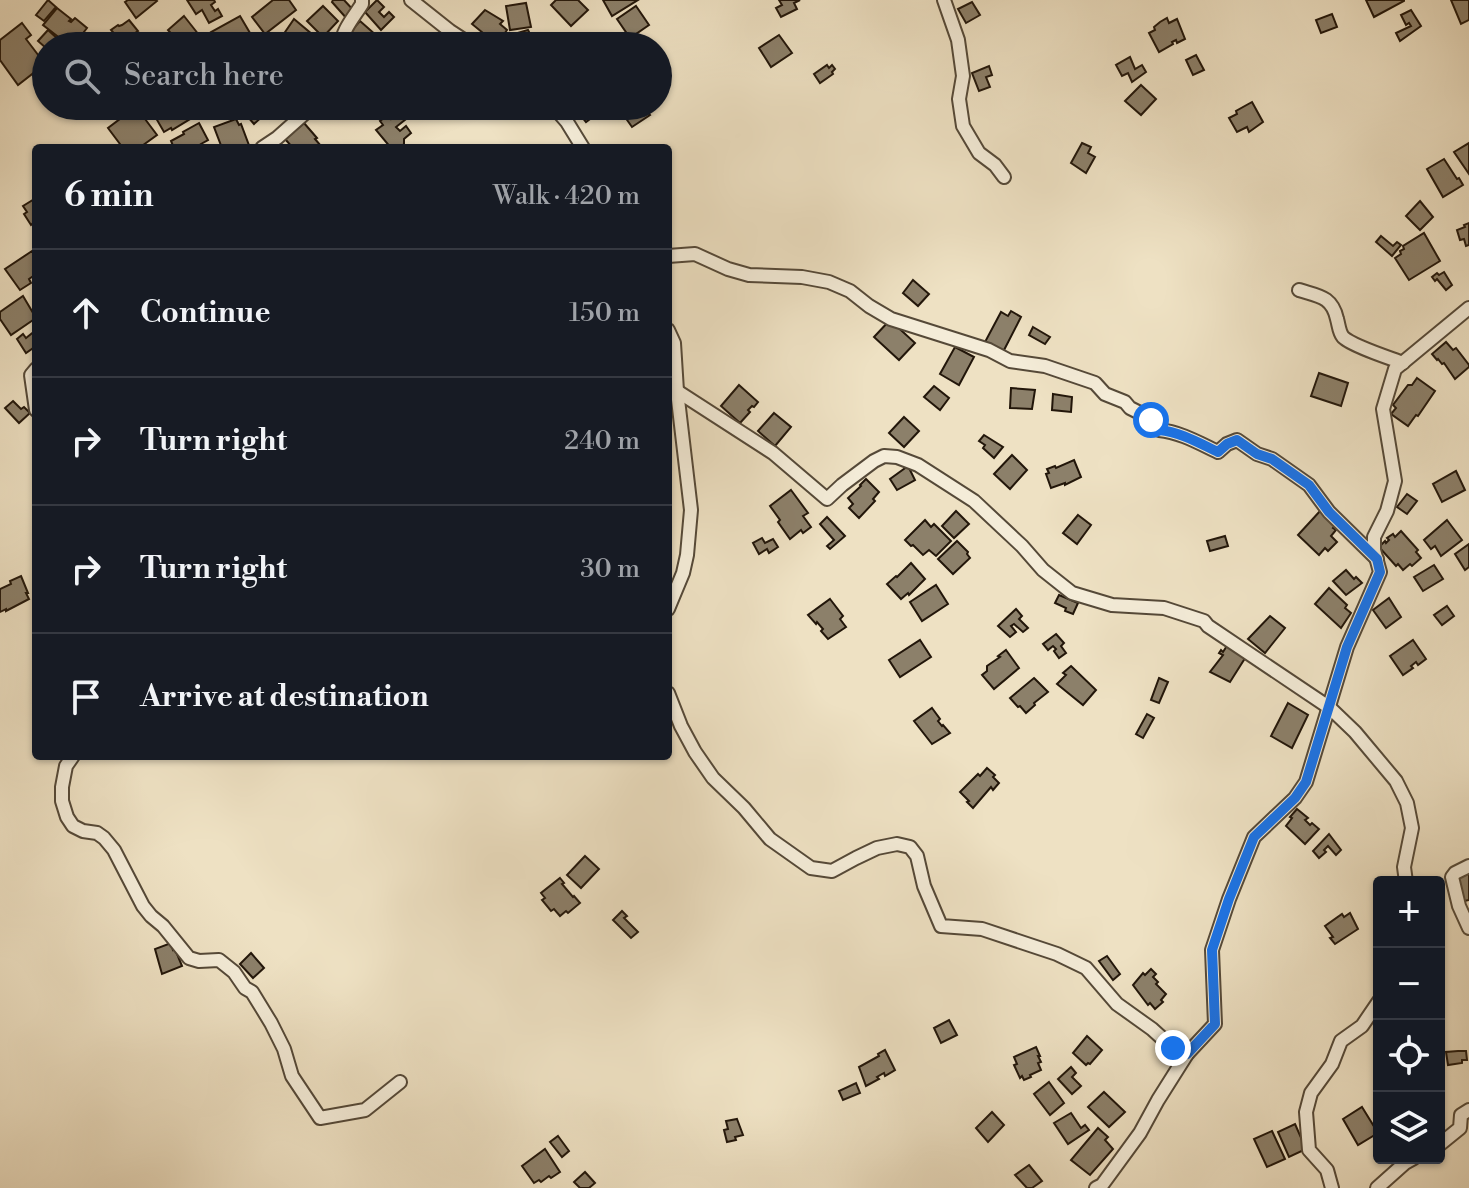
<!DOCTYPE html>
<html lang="en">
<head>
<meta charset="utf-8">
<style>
  body { margin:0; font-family:"Libre Bodoni",serif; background:#20242c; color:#f1f3f6 }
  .controls { position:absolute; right:24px; bottom:24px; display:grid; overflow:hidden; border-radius:8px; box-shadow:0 2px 6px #0004 }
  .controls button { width:72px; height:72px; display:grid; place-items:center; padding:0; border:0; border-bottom:2px solid #363941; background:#171b24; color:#f1f3f6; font:40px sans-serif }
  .stop { position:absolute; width:24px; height:24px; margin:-18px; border:6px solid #1a73e8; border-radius:50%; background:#fff }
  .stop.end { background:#1a73e8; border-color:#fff; box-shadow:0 2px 8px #0008 }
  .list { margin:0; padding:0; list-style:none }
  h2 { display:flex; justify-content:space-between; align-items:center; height:104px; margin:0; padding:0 32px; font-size:34px }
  h2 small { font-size:26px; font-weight:400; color:#9ea1a6 }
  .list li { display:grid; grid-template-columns:52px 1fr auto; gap:24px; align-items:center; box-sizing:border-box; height:128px; padding:0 32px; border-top:2px solid #363941 }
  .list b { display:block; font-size:30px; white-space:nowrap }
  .list em { font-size:26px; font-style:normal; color:#9ea1a6 }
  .icon { flex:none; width:44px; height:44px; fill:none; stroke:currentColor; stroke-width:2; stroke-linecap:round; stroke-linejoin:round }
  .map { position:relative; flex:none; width:1469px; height:1188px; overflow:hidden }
  .search { position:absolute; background:#171b24; box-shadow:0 2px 6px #0004; left:32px; top:32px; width:640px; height:88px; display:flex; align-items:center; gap:20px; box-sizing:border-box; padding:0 28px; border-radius:44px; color:#9ea1a6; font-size:30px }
  .panel { position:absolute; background:#171b24; box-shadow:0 2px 6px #0004; left:32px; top:144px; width:640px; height:616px; border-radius:8px }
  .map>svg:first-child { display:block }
  .building { fill:#8c806a; stroke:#22160a; stroke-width:2 }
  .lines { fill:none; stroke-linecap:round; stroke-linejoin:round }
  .minor-casing { stroke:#554938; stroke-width:16 }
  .minor { stroke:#f4ecd8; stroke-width:12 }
  .route { stroke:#1a73e8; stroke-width:10 }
</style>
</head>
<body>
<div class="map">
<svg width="1469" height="1188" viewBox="0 0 1469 1188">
  <rect width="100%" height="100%" fill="#eee1c3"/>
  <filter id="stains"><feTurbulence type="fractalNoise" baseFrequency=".0025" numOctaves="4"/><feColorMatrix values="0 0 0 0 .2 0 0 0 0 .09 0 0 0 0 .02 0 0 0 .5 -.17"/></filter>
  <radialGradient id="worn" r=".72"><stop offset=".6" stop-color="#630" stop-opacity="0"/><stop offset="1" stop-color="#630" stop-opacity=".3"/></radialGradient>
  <g class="building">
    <polygon points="48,0 56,7 44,21 36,15"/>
    <polygon points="128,0 156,0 157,1 136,18 125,2"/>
    <polygon points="187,0 214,0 215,2 211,5 215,11 218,9 222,16 209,23 202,10 196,14"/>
    <polygon points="273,0 289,0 296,10 265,34 252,17"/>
    <polygon points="333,0 344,0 356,13 348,20 332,2"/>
    <polygon points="377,0 384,7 379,12 384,17 389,12 394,17 381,30 365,12"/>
    <polygon points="556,0 578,0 588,10 571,26 551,5"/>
    <polygon points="603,0 638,0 612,16"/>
    <polygon points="779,0 800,0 794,3 797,9 781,17 776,8 782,5"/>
    <polygon points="1366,0 1404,0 1404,1 1374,17"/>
    <polygon points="1451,0 1469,0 1469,20 1461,24"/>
    <polygon points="972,2 980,15 966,23 958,9"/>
    <polygon points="526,3 531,27 510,30 506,6"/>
    <polygon points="323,6 338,21 323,37 307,21"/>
    <polygon points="636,6 649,25 630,38 617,19"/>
    <polygon points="57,8 71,19 69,21 71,22 75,18 87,28 73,46 70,46 43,25"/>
    <polygon points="485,10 503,21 500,24 507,30 502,37 499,35 494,42 472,24"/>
    <polygon points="1411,10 1421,26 1400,41 1396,33 1411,26 1409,23 1406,25 1401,15"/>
    <polygon points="1332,14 1337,27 1321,33 1316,20"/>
    <polygon points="184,16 199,35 185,46 182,46 168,30"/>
    <polygon points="240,16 250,33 246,36 249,40 240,46 220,46 211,32"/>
    <polygon points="1167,18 1169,23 1177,19 1185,39 1177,43 1176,40 1172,42 1173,44 1159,52 1149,33 1155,30 1154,27 1160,22"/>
    <polygon points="294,19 313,35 304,46 291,46 281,38"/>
    <polygon points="129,20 138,31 135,33 136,35 124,45 111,30 118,25 119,26 122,25"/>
    <polygon points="360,21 377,36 373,40 378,44 376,46 344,46 348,34 351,36 353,34 350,32"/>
    <polygon points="22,23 31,35 26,39 45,64 18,85 0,60 0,40"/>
    <polygon points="48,30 60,41 55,46 46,46 46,48 38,41"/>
    <polygon points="528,30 532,38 534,37 538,46 511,46 507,36"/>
    <polygon points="779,35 792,53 771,67 759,48"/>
    <polygon points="1196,55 1204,70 1193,75 1186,60"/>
    <polygon points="1130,57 1135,69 1142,65 1146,72 1132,82 1128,73 1122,76 1116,65"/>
    <polygon points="827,65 829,68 832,65 835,69 832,72 833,74 820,83 814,74"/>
    <polygon points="989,66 992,75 986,77 990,87 979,91 972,73"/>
    <polygon points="1141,85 1156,99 1141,115 1125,101"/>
    <polygon points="1252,102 1263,122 1249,132 1247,127 1237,132 1229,118 1237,114 1236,111"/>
    <polygon points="166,106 167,108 170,106 190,106 195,116 172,130 171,128 164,132 153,113"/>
    <polygon points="246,106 274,106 254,124 242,110"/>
    <polygon points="572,106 607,106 586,122 578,112 580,110 577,107 574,109"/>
    <polygon points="621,106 643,106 650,115 632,127 625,117 628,116"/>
    <polygon points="136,107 157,135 139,148 123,148 108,128"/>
    <polygon points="400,112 406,119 396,127 400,131 406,126 411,133 404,139 404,144 399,148 391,148 376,130 383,125 380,121 388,115 391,119"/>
    <polygon points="236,119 239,125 241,124 250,148 222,148 214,127"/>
    <polygon points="199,123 208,140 201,144 204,148 174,148 171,141 184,134 183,132"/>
    <polygon points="304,123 317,138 315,139 321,146 318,148 311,146 309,148 293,148 285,139"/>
    <polygon points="1082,143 1091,147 1088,153 1095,157 1086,173 1071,163"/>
    <polygon points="1469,143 1469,174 1454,152"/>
    <polygon points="1444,159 1457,179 1459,178 1463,185 1443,197 1427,169"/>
    <polygon points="36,198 36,228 33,223 31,225 24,214 27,212 23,206"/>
    <polygon points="1420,201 1433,217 1420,230 1406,216"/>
    <polygon points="1469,223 1469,245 1466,246 1464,239 1460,240 1457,230 1465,227 1464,225"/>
    <polygon points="1424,233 1440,261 1409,280 1395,258 1401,254 1400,251 1404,249 1403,246"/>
    <polygon points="1381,236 1393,246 1397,242 1401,245 1392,256 1376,242"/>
    <polygon points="32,251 36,256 36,274 29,279 31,283 20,290 5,269"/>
    <polygon points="1444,272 1452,285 1446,290 1437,279 1435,281 1432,277 1437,273 1439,275"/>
    <polygon points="913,280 929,294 918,306 903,293"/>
    <polygon points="23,296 36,318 11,335 0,319 0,312"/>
    <polygon points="1011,311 1021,317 1003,352 985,342 1001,312 1008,316"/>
    <polygon points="890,320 915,343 899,360 874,337"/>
    <polygon points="1033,327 1050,337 1045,344 1029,335"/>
    <polygon points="36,330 36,346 26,353 17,339 23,334 26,338"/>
    <polygon points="1446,342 1453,350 1456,348 1469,365 1469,367 1455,379 1444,363 1442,364 1438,359 1437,360 1432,354"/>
    <polygon points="955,347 974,357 959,385 940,374"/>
    <polygon points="1319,373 1348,383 1341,406 1311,396"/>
    <polygon points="1417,378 1435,391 1418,416 1416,415 1408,426 1391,414 1396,408 1393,405 1408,385 1412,385"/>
    <polygon points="739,385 758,402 754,407 752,406 748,410 750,412 740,423 721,406"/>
    <polygon points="934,386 949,398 940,410 924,397"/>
    <polygon points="1011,388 1035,390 1032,409 1010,408"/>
    <polygon points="1053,394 1072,397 1071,412 1052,410"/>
    <polygon points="13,401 21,409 24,407 30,413 19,423 5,408"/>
    <polygon points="774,413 791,427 775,446 758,431"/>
    <polygon points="904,417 919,431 904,447 889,433"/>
    <polygon points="984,435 1003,447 994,458 983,448 985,445 979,441"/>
    <polygon points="1012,455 1027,470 1010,489 994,474"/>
    <polygon points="1074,460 1081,477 1065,485 1065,483 1051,488 1046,474 1049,473 1047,469 1055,466 1056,468"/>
    <polygon points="908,466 915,480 897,490 890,479"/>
    <polygon points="1456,471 1465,490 1442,502 1433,484"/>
    <polygon points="866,479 879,492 873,499 875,501 859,518 849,508 853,504 848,498 861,486 860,485"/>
    <polygon points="791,490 808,513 803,516 811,527 803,533 801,530 790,539 778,522 780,520 770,506"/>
    <polygon points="1407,494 1417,501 1407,514 1397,507"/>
    <polygon points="1321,510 1336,524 1333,528 1336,530 1331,536 1337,542 1328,551 1325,548 1319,555 1298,535"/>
    <polygon points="956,511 969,524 954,538 942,526"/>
    <polygon points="1078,515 1091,525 1077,544 1063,533"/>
    <polygon points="827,517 845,536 830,549 827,546 834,540 820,524"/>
    <polygon points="925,520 931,527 934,524 951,541 936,556 929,550 923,555 913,545 911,546 905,540"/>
    <polygon points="1447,520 1462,540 1441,556 1435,546 1431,549 1424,540"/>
    <polygon points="1401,531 1418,550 1416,552 1421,558 1412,566 1410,564 1403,570 1398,564 1396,566 1379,547 1385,541 1386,543 1389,540 1387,538 1393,534 1395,537"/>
    <polygon points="1225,536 1228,546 1210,551 1207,541"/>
    <polygon points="762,538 765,543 773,539 778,547 769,553 767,549 759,554 753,543"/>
    <polygon points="957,541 968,552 967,554 970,558 953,574 938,559"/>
    <polygon points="1469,544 1469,567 1465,570 1455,554"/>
    <polygon points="911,563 925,579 909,595 908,593 901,599 887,584 896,576 897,577"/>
    <polygon points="1434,565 1443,579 1423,591 1414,577"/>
    <polygon points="1346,570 1354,579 1356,577 1362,583 1346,595 1333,581"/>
    <polygon points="21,576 28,593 26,593 29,599 6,611 6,609 0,612 0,589 11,584 10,581"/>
    <polygon points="936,585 948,604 922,621 910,602"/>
    <polygon points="1329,588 1347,605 1345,608 1351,613 1341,628 1315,604"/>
    <polygon points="1059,595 1078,603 1073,614 1065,611 1066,608 1055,603"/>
    <polygon points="1389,598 1401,617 1386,628 1373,610"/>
    <polygon points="830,599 843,616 840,619 846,627 828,639 821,631 823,629 817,622 816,624 808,615"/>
    <polygon points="1447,606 1454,616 1442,625 1434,615"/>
    <polygon points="1016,609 1022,616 1019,619 1028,628 1023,632 1014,624 1011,626 1016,632 1010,637 998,626"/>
    <polygon points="1270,616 1285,628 1265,653 1248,639"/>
    <polygon points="1056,634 1064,643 1061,646 1066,653 1059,658 1054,651 1056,649 1053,646 1048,650 1043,644"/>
    <polygon points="920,640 931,657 900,677 889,660"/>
    <polygon points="1413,640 1426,659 1418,665 1416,662 1411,666 1413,668 1403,675 1390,656"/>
    <polygon points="1228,644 1247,655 1230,682 1210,672 1223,655 1219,653 1221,650 1223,652"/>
    <polygon points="1006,650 1019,668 994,689 982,675 987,671 987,666 1000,657 998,656"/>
    <polygon points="1071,666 1096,690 1083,705 1057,684 1066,675 1063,673"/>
    <polygon points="1034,678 1048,692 1034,703 1035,705 1026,713 1020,706 1018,707 1010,698"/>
    <polygon points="1159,678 1168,682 1159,703 1151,700"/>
    <polygon points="1288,703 1308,715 1292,748 1271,736"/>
    <polygon points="932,708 940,719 938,721 942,726 943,725 950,733 932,744 914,721"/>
    <polygon points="1147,714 1154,718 1143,738 1136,734"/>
    <polygon points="987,768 995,775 993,777 999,783 993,790 991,787 973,808 967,802 969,801 960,792 978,774 980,776"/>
    <polygon points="1297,809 1308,818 1305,820 1310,825 1312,823 1319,829 1305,844 1286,826 1292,818 1290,817"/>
    <polygon points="1329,834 1341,850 1336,855 1328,846 1324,850 1326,852 1319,858 1313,851"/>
    <polygon points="585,856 599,869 581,888 567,875"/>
    <polygon points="1469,873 1469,900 1459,902 1454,875"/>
    <polygon points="560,878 564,883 562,884 573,897 574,896 580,903 568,913 566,911 560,916 554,909 551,911 542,900 545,898 541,893"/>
    <polygon points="622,911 627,916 624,918 638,932 631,938 613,920"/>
    <polygon points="1350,913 1358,929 1335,944 1330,938 1333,937 1325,926 1342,914 1344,917"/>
    <polygon points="171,943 173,950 175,949 182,966 162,974 155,949"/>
    <polygon points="251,953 264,968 253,978 240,964"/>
    <polygon points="1107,956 1120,974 1113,980 1099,961"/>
    <polygon points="1151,969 1156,974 1153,977 1158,982 1156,984 1166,994 1161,1000 1163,1002 1155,1009 1150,1003 1148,1005 1133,985 1143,973 1145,975"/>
    <polygon points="949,1020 957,1035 941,1043 934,1028"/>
    <polygon points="1087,1036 1102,1050 1090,1064 1088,1063 1086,1065 1073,1053"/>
    <polygon points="1036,1047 1040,1056 1038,1056 1041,1062 1038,1063 1041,1070 1030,1075 1031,1077 1024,1080 1022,1076 1020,1078 1014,1065 1017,1064 1014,1057"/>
    <polygon points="885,1050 895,1070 885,1076 884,1073 877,1077 879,1079 866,1086 859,1067 879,1056 878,1054"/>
    <polygon points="1458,1051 1466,1051 1467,1060 1462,1060 1462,1063 1448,1065 1446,1052"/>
    <polygon points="1071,1067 1076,1073 1072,1077 1081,1086 1072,1094 1058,1079"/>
    <polygon points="1049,1082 1064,1103 1050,1115 1034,1094"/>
    <polygon points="856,1083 860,1093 843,1100 839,1091"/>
    <polygon points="1104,1092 1125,1112 1109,1127 1088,1107"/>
    <polygon points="1362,1107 1378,1133 1358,1145 1343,1119"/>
    <polygon points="992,1112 1004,1125 988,1142 976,1128"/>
    <polygon points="1071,1113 1081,1128 1085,1125 1089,1130 1068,1144 1054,1123"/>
    <polygon points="737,1119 743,1135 735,1137 736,1140 727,1142 724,1130 728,1129 726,1121"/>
    <polygon points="1295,1124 1306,1149 1289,1157 1278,1132"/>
    <polygon points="1098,1128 1108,1137 1105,1140 1113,1149 1090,1175 1071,1160"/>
    <polygon points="1272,1131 1285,1159 1267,1167 1254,1139"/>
    <polygon points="558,1136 569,1151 562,1157 550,1142"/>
    <polygon points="545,1149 560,1172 551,1178 549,1176 541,1182 539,1180 534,1183 522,1166"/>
    <polygon points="1029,1165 1042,1181 1032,1188 1027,1188 1015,1175"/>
    <polygon points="585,1172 595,1183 589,1188 580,1188 574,1182"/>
  </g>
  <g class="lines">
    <defs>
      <g id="minor">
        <polyline points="411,0 450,31 473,46"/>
        <polyline points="944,0 958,40 963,76 959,99 963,126 979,153 995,165 1004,177"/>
        <path d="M341,46C342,30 354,17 362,4V0"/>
        <polyline points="553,106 567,122 583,148"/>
        <polyline points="262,148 277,138 313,106"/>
        <path d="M668,256L695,254L728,269L749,275L802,277L829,282L850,291L869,306L891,319L989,350L1010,361L1045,366L1095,383L1105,394L1125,402L1130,408L1140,413L1143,418L1151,420L1159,430C1180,432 1199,443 1218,452L1227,444L1237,440L1257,454L1272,459L1309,485L1329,512L1377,559"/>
        <path d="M1299,290C1318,296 1332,296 1337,319C1339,326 1339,332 1343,337C1352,346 1390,358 1403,363"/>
        <polyline points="668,330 674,343 677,391 691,510 687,555 683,573 668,609"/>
        <polyline points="36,369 31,375 36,410"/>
        <polyline points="677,391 773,453 827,499 842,485 874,461 884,456 897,457 918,465 974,501 1022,546 1043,570 1072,593 1112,605 1164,608 1204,621 1208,626 1330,708 1355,732 1396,781 1407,803 1412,828 1404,867 1406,882"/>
        <polyline points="668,693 681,726 695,752 713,778 744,808 770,839 811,868 832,871 856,858 877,848 897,844 910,847 917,856 924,886 941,926 982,929 1057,954 1086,968 1117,1004 1152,1029 1173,1048 1187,1054"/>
        <polyline points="73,756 66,766 62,787 62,801 67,817 73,826 83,831 97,833 104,838 114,850 143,906 151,916 163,926 189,958 199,961 219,960 234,972 245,988 252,992 271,1023 284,1049 292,1076 320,1118 365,1110 400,1082"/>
        <polyline points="1469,866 1455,873 1452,877 1459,906 1469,928"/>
        <polyline points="1439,1145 1460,1128 1461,1115 1469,1110"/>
        <polyline points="1096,1188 1102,1185 1140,1133 1158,1100 1187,1054 1215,1024 1212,950 1229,899 1254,837 1295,798 1306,782 1347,647 1380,572 1374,550 1374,537 1387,511 1395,481 1383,409 1395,369 1469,308"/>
        <polyline points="1332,1188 1327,1170 1309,1150 1306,1112 1311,1093 1332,1064 1341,1041 1362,1026 1379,1001"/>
        <polyline points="1377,1188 1405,1163 1414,1158"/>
      </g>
    </defs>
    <use href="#minor" class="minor-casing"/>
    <use href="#minor" class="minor"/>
  </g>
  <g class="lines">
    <path class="route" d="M1151,420L1159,430C1180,432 1199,443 1218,452L1227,444L1237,440L1257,454L1272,459L1309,485L1329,512L1377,559L1380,572L1347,647L1306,782L1295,798L1254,837L1229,899L1212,950L1215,1024L1187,1054L1173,1048"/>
  </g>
  <rect width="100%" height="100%" filter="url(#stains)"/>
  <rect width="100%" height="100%" fill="url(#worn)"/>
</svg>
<div class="controls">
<button>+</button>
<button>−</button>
<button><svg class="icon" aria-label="locate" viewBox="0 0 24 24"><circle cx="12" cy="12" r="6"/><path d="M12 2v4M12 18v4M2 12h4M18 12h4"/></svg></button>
<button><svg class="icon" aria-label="layers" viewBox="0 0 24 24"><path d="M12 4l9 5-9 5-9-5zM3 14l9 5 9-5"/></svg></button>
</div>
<div class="stop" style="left:1151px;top:420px"></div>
<div class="stop end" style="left:1173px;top:1048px"></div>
<div class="search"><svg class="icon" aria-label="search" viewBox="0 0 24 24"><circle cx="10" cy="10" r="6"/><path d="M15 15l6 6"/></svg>Search here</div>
<section class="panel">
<h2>6 min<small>Walk · 420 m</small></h2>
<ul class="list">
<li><svg class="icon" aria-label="ahead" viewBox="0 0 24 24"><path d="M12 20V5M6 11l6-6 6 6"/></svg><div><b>Continue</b></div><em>150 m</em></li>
<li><svg class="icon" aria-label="right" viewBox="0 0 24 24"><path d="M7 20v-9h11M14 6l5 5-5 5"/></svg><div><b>Turn right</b></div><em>240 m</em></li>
<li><svg class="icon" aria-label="right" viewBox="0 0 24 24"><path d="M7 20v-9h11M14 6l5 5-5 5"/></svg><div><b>Turn right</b></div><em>30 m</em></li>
<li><svg class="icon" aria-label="arrive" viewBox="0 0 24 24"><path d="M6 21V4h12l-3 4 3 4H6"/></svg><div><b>Arrive at destination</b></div></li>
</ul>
</section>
</div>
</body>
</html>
